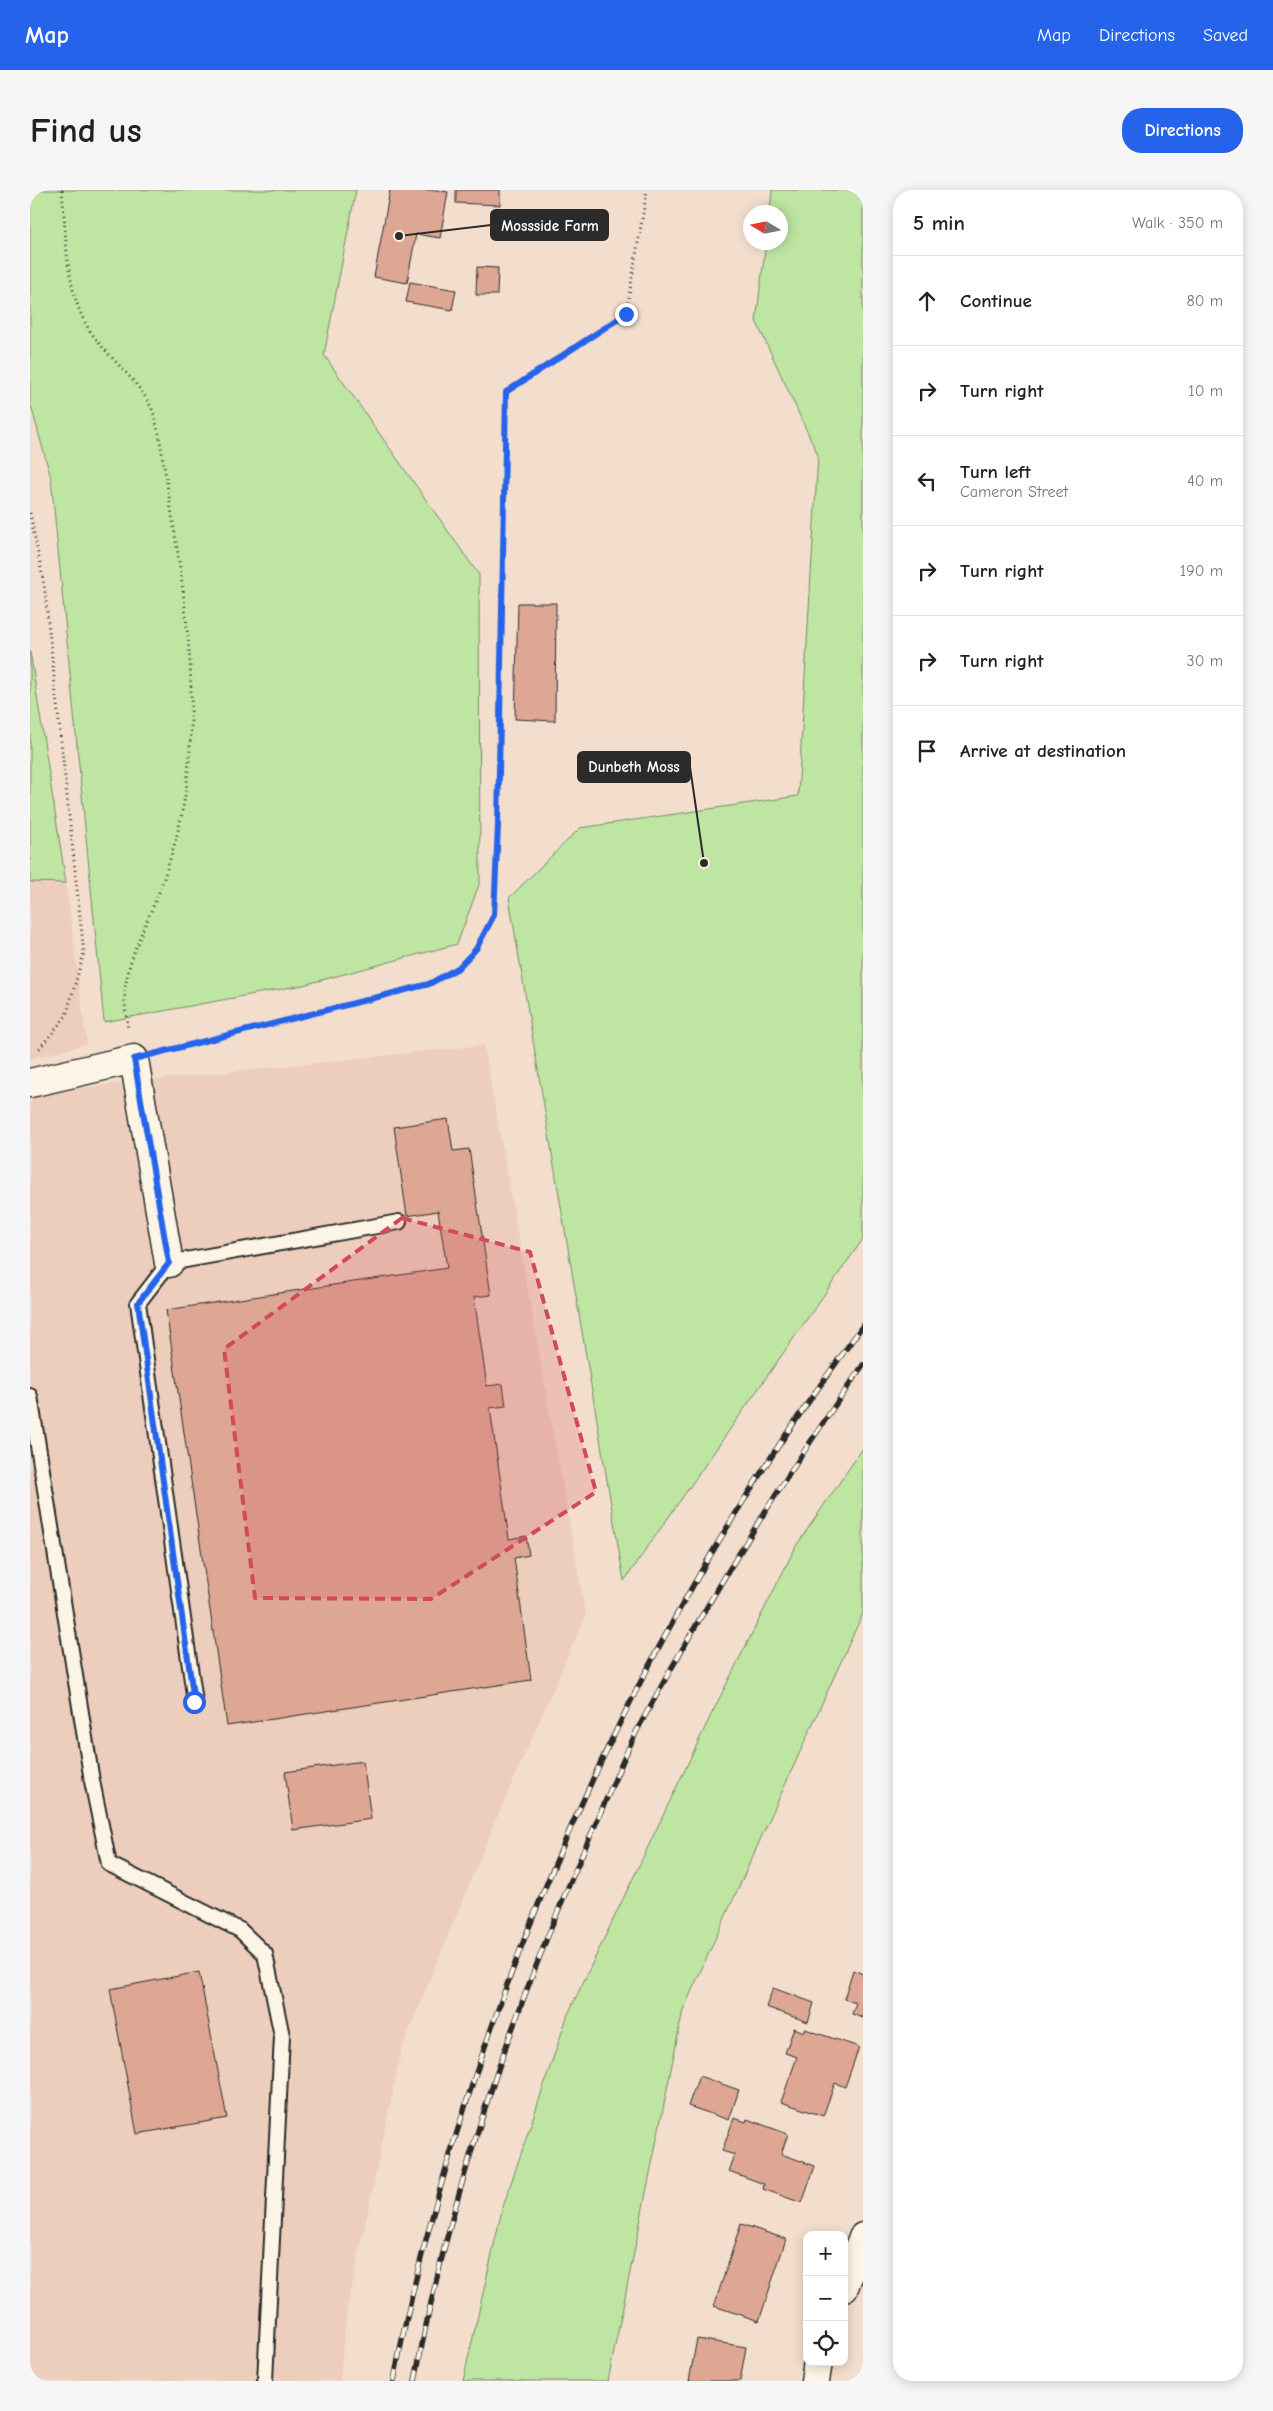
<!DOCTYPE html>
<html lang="en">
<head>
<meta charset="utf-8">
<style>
  body { margin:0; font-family:"Comic Neue",sans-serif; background:#f6f6f6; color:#222 }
  .controls { position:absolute; right:15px; bottom:15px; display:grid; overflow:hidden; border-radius:10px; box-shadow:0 2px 12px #0003 }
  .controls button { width:45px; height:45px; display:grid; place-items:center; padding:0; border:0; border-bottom:1px solid #e0e0e0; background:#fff; color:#222; font:25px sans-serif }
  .compass { position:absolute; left:713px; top:15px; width:45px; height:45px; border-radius:50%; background:#fff; box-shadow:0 2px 12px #0003; rotate:280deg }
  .stop { position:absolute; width:15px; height:15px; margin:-11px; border:4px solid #2563eb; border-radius:50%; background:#fff }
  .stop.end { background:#2563eb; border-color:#fff; box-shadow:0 1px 5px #0008 }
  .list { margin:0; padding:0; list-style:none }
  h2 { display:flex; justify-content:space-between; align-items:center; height:65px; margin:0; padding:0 20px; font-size:21px }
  h2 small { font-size:16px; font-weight:400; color:#767676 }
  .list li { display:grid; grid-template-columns:32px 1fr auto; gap:15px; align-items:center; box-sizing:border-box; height:90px; padding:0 20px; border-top:1px solid #e0e0e0 }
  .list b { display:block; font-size:19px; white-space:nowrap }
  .list p { margin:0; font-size:16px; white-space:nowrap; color:#767676 }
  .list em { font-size:16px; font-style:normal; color:#767676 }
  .icon { flex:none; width:28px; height:28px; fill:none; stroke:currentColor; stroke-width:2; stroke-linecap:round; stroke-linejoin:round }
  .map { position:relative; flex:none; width:833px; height:2191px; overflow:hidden; border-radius:20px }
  header { display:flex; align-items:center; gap:30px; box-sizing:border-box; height:70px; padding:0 25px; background:#2563eb; color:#fff }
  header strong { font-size:24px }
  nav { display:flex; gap:28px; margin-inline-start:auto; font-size:18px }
  .intro { display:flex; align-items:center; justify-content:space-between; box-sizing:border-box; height:120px; padding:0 30px }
  h1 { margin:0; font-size:35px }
  .button { padding:12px 22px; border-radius:20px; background:#2563eb; color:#fff; font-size:18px; font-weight:700 }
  main { display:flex; gap:30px; padding:0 30px }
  aside { flex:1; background:#fff; border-radius:20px; box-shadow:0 2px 12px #0003 }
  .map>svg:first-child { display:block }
  .built { fill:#edcebc }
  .green { fill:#bee6a2; stroke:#748866 }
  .building { fill:#dea794; stroke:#2b2b2b }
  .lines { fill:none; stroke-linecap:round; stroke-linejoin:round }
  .service-casing { stroke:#2b2b2b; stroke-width:18 }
  .minor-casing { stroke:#2b2b2b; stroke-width:31 }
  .path { stroke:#2b2b2b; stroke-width:3; stroke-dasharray:1 4; stroke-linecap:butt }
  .service { stroke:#fcf5e5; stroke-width:14 }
  .minor { stroke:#fcf5e5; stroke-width:28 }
  .rail-casing { stroke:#2b2b2b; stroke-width:5.5 }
  .rail { stroke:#fcf5e5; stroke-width:4; stroke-dasharray:11; stroke-linecap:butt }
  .route { stroke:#2563eb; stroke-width:6 }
  .marked { fill:#d1495b; fill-opacity:0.2; stroke:#d1495b; stroke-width:4; stroke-dasharray:10 6; stroke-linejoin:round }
  .leader { fill:none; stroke:#2b2b2b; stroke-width:2 }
  .callout-dot { fill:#2b2b2b; stroke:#fcf5e5; stroke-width:2 }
  .callout { fill:#2b2b2b; stroke:#2b2b2b; stroke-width:2 }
  .callout-label { font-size:15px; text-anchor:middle; font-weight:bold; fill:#fff }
</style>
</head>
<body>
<header>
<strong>Map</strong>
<nav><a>Map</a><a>Directions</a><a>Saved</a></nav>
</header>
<div class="intro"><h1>Find us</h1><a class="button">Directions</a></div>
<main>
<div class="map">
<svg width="833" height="2191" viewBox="0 0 833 2191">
  <rect width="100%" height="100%" fill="#f3decd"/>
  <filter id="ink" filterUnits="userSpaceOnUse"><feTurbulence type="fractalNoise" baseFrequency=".02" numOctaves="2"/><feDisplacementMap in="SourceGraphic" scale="10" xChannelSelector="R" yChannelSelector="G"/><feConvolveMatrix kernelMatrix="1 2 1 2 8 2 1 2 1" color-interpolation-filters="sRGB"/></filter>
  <g filter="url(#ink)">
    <g class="built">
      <polygon points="0,692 36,693 57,854 0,869"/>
      <polygon points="454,855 556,1425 464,1634 372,1858 316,2126 310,2191 0,2191 0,903"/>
    </g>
    <g class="green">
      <polygon points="0,0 326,0 294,165 449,385 450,692 427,754 273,795 74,832 21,288 0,212"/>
      <polygon points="742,0 833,0 833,1049 594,1391 479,708 550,638 768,606 788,265 726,131 736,53 750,52 750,22 740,22"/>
      <polygon points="0,461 36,693 0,692"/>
      <polygon points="833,1258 833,1423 653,1820 578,2191 433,2191 472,2020 538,1824 683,1521 766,1356"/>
    </g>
    <g class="building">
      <polygon points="360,0 406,0 418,2 410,48 386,44 377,93 344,87"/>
      <polygon points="426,0 470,0 470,15 426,13"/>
      <polygon points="447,77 468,78 467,105 446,105"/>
      <polygon points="380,92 426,100 422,120 376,112"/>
      <polygon points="488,413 526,413 525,531 485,529"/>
      <polygon points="418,929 423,961 439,959 461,1105 444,1107 457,1196 473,1194 476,1216 460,1218 479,1349 496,1346 499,1365 484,1368 501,1490 197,1536 136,1120 417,1078 408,1021 377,1026 364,937"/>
      <polygon points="333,1571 341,1629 263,1640 255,1582"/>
      <polygon points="823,1780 833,1784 833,1828 822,1824 826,1813 814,1809"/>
      <polygon points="169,1782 197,1928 107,1944 80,1799"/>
      <polygon points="743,1798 784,1813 778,1832 736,1817"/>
      <polygon points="764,1838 774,1842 775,1839 829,1857 815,1897 805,1893 793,1926 751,1912 767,1867 755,1863"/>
      <polygon points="669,1886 709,1900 699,1930 658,1916"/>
      <polygon points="704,1928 716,1932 717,1929 758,1944 751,1964 785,1976 772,2013 733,1999 734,1994 699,1981 705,1965 692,1961"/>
      <polygon points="711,2034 756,2049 729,2131 684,2116"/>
      <polygon points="667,2149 716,2157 710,2191 659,2191"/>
    </g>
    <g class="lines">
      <defs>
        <g id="service">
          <polyline points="0,1206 62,1591 79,1674 210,1740 235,1764 252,1846 235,2191"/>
          <polyline points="165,1512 108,1113 139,1073 369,1032"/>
        </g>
        <g id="minor">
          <polyline points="0,893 104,869 139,1073"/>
          <polyline points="814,2097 833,2047"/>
          <polyline points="785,2191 788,2172"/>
        </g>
      </defs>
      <use href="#service" class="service-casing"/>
      <use href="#minor" class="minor-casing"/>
      <g class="path">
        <path d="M32,0C36,40 35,86 51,124C66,160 102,181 120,215C125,223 126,235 129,244C146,355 170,469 158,582C155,617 146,652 135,685C123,724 98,761 95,802C94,814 97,828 98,840"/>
        <polyline points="0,323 14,394 54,763 36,826 9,859"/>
        <polyline points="133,862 399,794 428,778 446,759 464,725 469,634 476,202 596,124 617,0"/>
      </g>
      <use href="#service" class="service"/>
      <use href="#minor" class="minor"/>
      <defs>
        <g id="rail">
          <path d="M364,2191C379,2107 402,2023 427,1942C502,1699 610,1467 749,1255C776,1214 805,1175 833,1135"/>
          <path d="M385,2191C418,2009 483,1820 558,1651C576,1612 591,1571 611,1533C678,1410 752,1290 833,1175"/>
        </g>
      </defs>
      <use href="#rail" class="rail-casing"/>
      <use href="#rail" class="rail"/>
    </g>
  </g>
  <g class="lines" filter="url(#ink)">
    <polyline class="route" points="164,1512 108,1113 139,1073 104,869 399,794 428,778 446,759 464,725 468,634 476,202 596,124"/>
  </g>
  <path class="marked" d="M372,1028L500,1062L566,1302L401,1409L225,1408L194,1159Z"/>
  <path class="leader" d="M369 46L461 35M674 673L660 577"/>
  <g class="callout-dot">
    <circle cx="369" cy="46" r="5"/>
    <circle cx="674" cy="673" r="5"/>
  </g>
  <g class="callout">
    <rect x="461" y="20" width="117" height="30" rx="5"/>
    <rect x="548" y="562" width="112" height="30" rx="5"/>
  </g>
  <g class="callout-label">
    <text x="520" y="41">Mossside Farm</text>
    <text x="604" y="582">Dunbeth Moss</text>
  </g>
</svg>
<div class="controls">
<button>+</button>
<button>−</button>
<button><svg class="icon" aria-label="locate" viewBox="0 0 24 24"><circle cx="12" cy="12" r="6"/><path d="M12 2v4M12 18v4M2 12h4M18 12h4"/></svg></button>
</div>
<svg class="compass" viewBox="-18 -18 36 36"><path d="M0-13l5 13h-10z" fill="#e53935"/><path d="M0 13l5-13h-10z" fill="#767676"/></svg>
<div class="stop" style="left:164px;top:1512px"></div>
<div class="stop end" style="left:596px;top:124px"></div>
</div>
<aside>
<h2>5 min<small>Walk · 350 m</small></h2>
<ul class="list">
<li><svg class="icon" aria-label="ahead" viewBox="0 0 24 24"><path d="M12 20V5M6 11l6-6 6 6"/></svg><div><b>Continue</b></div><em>80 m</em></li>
<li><svg class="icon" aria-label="right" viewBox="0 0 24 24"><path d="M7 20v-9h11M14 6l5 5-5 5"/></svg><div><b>Turn right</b></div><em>10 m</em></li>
<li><svg class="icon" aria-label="left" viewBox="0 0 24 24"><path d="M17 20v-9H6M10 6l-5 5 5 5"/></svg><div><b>Turn left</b><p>Cameron Street</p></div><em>40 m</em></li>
<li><svg class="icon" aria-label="right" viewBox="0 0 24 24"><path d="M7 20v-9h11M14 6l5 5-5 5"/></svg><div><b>Turn right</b></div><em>190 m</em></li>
<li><svg class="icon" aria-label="right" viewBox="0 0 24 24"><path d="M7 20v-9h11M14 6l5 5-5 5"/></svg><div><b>Turn right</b></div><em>30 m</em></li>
<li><svg class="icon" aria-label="arrive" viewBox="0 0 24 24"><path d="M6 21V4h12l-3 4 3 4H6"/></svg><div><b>Arrive at destination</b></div></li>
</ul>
</aside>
</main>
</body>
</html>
